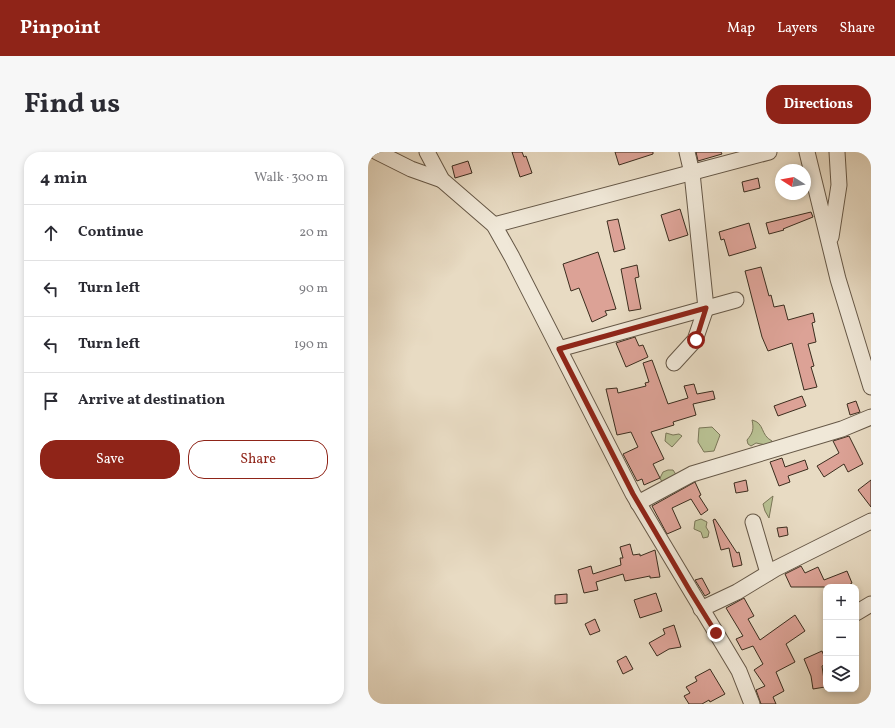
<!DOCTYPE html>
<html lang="en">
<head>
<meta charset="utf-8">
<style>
  body { margin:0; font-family:Vollkorn,serif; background:#f7f7f7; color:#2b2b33 }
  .controls { position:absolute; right:12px; bottom:12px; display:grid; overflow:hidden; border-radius:8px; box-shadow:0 2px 6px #0003 }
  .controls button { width:36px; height:36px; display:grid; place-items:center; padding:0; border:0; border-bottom:1px solid #e1e1e2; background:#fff; color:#2b2b33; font:20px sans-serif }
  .compass { position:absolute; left:407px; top:12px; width:36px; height:36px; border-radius:50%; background:#fff; box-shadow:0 2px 6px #0003; rotate:281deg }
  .stop { position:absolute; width:12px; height:12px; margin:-9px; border:3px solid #8f2418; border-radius:50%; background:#fff }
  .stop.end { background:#8f2418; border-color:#fff; box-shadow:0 1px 4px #0008 }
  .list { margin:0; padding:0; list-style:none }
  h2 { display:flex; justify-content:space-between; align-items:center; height:52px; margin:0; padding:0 16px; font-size:17px }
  h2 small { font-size:13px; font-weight:400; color:#7c7c81 }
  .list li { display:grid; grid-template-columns:26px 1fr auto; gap:12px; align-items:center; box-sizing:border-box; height:56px; padding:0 16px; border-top:1px solid #e1e1e2 }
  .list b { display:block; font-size:15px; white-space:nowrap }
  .list em { font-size:13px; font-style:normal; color:#7c7c81 }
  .actions { display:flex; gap:8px; padding:12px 16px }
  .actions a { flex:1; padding:9px 0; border:1px solid #8f2418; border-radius:16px; text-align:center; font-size:14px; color:#8f2418 }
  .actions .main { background:#8f2418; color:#fff }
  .icon { flex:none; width:22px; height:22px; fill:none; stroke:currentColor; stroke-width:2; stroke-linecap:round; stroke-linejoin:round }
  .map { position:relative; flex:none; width:503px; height:552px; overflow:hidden; border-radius:16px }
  header { display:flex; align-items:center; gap:24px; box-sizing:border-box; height:56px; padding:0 20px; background:#8f2418; color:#fff }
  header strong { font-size:19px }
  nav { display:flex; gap:22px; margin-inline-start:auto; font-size:14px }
  .intro { display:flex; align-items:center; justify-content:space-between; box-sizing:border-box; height:96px; padding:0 24px }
  h1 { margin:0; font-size:28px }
  .button { padding:10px 18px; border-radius:16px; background:#8f2418; color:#fff; font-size:14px; font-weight:700 }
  main { display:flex; gap:24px; padding:0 24px }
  aside { flex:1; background:#fff; border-radius:16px; box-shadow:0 2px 6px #0003 }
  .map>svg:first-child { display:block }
  .green { fill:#b8c092; stroke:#7a7658 }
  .building { fill:#dca296; stroke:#3b2d1e }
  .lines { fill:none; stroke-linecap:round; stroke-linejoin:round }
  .minor-casing { stroke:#665847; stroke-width:17 }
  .minor { stroke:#f0e8d8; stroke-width:15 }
  .route { stroke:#8f2418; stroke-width:5 }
</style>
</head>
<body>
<header>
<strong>Pinpoint</strong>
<nav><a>Map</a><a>Layers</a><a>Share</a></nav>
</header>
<div class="intro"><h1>Find us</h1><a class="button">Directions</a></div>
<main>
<aside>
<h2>4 min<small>Walk · 300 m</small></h2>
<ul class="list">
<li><svg class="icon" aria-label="ahead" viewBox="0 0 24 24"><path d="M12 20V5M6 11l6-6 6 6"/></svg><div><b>Continue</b></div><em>20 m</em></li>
<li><svg class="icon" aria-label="left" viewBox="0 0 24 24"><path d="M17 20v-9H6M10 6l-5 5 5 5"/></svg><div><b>Turn left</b></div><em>90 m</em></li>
<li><svg class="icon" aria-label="left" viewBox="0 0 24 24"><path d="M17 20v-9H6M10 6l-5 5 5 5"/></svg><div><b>Turn left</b></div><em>190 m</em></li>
<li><svg class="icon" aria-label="arrive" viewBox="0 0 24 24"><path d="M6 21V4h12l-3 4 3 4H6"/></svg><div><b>Arrive at destination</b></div></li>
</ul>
<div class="actions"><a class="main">Save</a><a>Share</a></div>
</aside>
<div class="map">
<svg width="503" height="552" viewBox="0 0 503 552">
  <rect width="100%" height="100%" fill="#e8dbc3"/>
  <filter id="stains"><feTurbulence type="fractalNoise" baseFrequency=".005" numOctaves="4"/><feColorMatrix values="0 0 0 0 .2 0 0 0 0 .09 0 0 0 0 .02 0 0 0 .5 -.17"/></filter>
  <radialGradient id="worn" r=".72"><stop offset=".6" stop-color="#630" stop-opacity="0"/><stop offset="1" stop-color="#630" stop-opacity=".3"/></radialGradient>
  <g class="green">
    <path d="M384,268C397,271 392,283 404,289L403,294L388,291L383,294L380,292L379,288C385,281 386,277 384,268Z"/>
    <polygon points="344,275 352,283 346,299 336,300 330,290 331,276"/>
    <polygon points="298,281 305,283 311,282 314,284 304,295 297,289"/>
    <polygon points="300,318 305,318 309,324 295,332 292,326 295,320"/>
    <polygon points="405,344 401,366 397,359 395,352"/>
    <polygon points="333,367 339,370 338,375 341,380 340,385 335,386 333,380 326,377 327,369"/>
  </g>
  <g class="building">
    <polygon points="144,0 154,0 156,5 158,4 164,21 152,25"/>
    <polygon points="247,0 285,0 285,2 251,13"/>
    <polygon points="328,0 353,0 354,2 330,9"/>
    <polygon points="100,9 104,21 87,26 84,14"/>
    <polygon points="390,26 392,36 376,40 374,30"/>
    <polygon points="312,57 320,83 301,89 293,63"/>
    <polygon points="443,60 445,65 415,77 416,78 401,82 398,71"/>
    <polygon points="250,67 257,97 246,100 239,69"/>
    <polygon points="381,71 388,96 361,104 356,87 353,88 351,80"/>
    <polygon points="230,100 248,157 237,159 239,163 224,170 211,136 203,139 195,112"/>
    <polygon points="269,113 271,125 267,126 273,157 261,159 253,117"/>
    <polygon points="393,115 401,144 403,143 406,155 416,153 420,168 445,161 447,170 444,171 448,190 440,192 446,214 443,215 449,235 436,238 424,191 400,199 394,185 377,119"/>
    <polygon points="267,185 271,194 275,193 280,205 258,215 248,191"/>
    <polygon points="284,208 300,252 320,246 316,234 326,232 329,242 345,239 347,247 325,252 328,263 305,270 306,273 283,280 296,307 285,312 292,326 276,333 274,327 269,329 255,302 270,295 263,280 249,283 238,237 249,236 250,241 278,234 277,231 281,230 275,211"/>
    <polygon points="434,244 438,254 410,264 406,254"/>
    <polygon points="488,249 492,260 482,263 479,252"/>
    <polygon points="481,284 495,312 480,320 476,312 456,325 449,314 471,301 465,289"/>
    <polygon points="414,306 417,315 437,308 440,317 420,324 422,330 411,334 402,310"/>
    <polygon points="378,328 380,339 368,341 366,331"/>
    <polygon points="503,328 503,355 490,338"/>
    <polygon points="327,330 333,343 331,344 340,358 333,363 323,347 304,356 313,376 299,382 284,354"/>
    <polygon points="347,367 369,401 371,400 374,413 365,415 361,396 353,398 345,368"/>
    <polygon points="419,375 420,383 411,385 409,376"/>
    <polygon points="262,392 265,403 272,402 272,404 287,398 292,425 282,426 282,424 257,429 255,422 228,430 230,438 216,441 210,418 223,414 225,422 253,413 252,406 255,406 252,395"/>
    <polygon points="433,414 437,421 450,415 456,428 479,419 484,431 478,435 423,435 417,422"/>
    <polygon points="334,426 342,441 337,444 327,428"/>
    <polygon points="288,441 294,459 272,466 266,448"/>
    <polygon points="199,442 199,451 187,452 187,443"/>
    <polygon points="376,446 386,464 380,467 392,488 427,463 437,479 418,492 427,510 408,520 416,539 405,545 408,552 393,552 388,538 397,534 386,518 395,512 385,494 374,498 368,487 375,484 358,456"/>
    <polygon points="227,467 232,479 222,483 217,472"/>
    <polygon points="306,473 313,495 301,497 289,504 281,491 297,482 295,477"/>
    <polygon points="454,499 458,509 458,512 454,514 457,535 445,537 443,524 436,507"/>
    <polygon points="258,504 265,517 255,522 249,509"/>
    <polygon points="342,517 357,542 342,550 341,548 334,552 321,552 316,544 322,541 318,535 329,529 327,525"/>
  </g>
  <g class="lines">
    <defs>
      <g id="minor">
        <polyline points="9,0 43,17 74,28"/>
        <polyline points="59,0 74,28 126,73 144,105 265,342 371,519 384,552"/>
        <polyline points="439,0 470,127 503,235"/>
        <polyline points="126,73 401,0"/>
        <polyline points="463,85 471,33 469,0"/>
        <polyline points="191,197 368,148"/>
        <polyline points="306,211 327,188 338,156 324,21 319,0"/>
        <polyline points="270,351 324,322 474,277 503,265"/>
        <polyline points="385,370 400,421"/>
        <polyline points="333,457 369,440 407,417 503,369"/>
        <polyline points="488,461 503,452"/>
      </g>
    </defs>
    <use href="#minor" class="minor-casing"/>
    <use href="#minor" class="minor"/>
  </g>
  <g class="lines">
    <polyline class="route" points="328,188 338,156 191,197 265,342 322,439 348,481"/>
  </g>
  <rect width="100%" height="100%" filter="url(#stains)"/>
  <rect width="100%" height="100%" fill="url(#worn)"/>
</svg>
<div class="controls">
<button>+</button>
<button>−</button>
<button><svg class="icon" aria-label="layers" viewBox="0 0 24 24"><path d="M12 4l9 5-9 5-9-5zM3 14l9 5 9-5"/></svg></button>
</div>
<svg class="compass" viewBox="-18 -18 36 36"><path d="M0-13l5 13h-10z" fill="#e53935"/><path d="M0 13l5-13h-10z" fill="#7c7c81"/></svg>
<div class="stop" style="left:328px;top:188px"></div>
<div class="stop end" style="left:348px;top:481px"></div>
</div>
</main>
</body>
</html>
